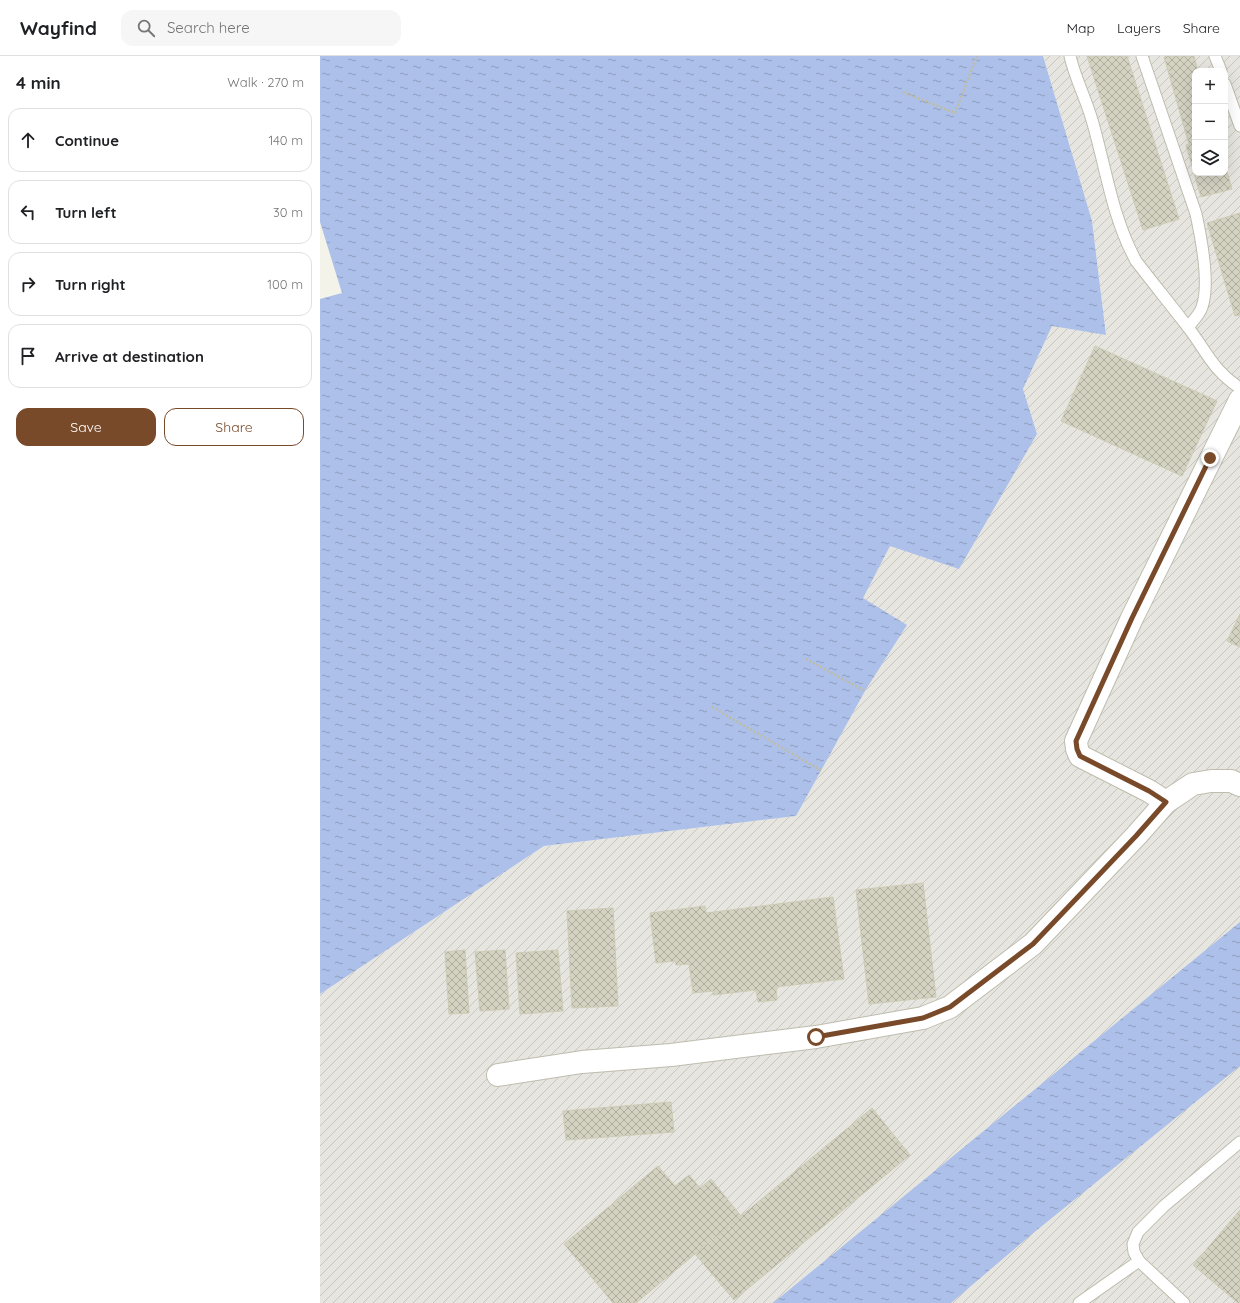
<!DOCTYPE html>
<html lang="en">
<head>
<meta charset="utf-8">
<style>
  body { margin:0; font-family:Quicksand,sans-serif; background:#f6f6f6; color:#202124 }
  .controls { position:absolute; right:12px; top:12px; display:grid; overflow:hidden; border-radius:8px; box-shadow:0 4px 16px #0002 }
  .controls button { width:36px; height:36px; display:grid; place-items:center; padding:0; border:0; border-bottom:1px solid #e0e0e0; background:#fff; color:#202124; font:20px sans-serif }
  .stop { position:absolute; width:12px; height:12px; margin:-9px; border:3px solid #794a29; border-radius:50%; background:#fff }
  .stop.end { background:#794a29; border-color:#fff; box-shadow:0 1px 4px #0008 }
  .list { margin:0; padding:0; list-style:none }
  h2 { display:flex; justify-content:space-between; align-items:center; height:52px; margin:0; padding:0 16px; font-size:17px }
  h2 small { font-size:13px; font-weight:400; color:#757577 }
  .list li { display:grid; grid-template-columns:26px 1fr auto; gap:12px; align-items:center; box-sizing:border-box; height:64px; margin:0 8px 8px; padding:0 8px; border:1px solid #e0e0e0; border-radius:12px }
  .list b { display:block; font-size:15px; white-space:nowrap }
  .list em { font-size:13px; font-style:normal; color:#757577 }
  .actions { display:flex; gap:8px; padding:12px 16px }
  .actions a { flex:1; padding:9px 0; border:1px solid #794a29; border-radius:12px; text-align:center; font-size:14px; color:#794a29 }
  .actions .main { background:#794a29; color:#fff }
  .icon { flex:none; width:22px; height:22px; fill:none; stroke:currentColor; stroke-width:2; stroke-linecap:round; stroke-linejoin:round }
  .map { position:relative; flex:none; width:920px; height:1247px; overflow:hidden }
  header { display:flex; align-items:center; gap:24px; box-sizing:border-box; height:56px; padding:0 20px; background:#fff; border-bottom:1px solid #e0e0e0 }
  header strong { font-size:19px }
  nav { display:flex; gap:22px; margin-inline-start:auto; font-size:14px }
  .search { width:280px; height:36px; background:#f6f6f6; display:flex; align-items:center; gap:10px; box-sizing:border-box; padding:0 14px; border-radius:12px; color:#757577; font-size:15px }
  main { display:flex }
  aside { flex:1; background:#fff }
  .map>svg:first-child { display:block }
  .industrial { fill:url(#industrial-furrows); fill-rule:evenodd }
  .water { fill:url(#water-ripples) }
  .building { fill:url(#building-cross-hatch); stroke:#cecbb5 }
  .lines { fill:none; stroke-linecap:round; stroke-linejoin:round }
  .service-casing { stroke:#bebdae; stroke-width:13 }
  .minor-casing { stroke:#bebdae; stroke-width:24 }
  .path { stroke:#bfbca0; stroke-width:2.5; stroke-dasharray:2 2; stroke-linecap:butt }
  .service { stroke:#fff; stroke-width:11 }
  .minor { stroke:#fff; stroke-width:22 }
  .route { stroke:#794a29; stroke-width:5 }
</style>
</head>
<body>
<header>
<strong>Wayfind</strong>
<div class="search"><svg class="icon" aria-label="search" viewBox="0 0 24 24"><circle cx="10" cy="10" r="6"/><path d="M15 15l6 6"/></svg>Search here</div>
<nav><a>Map</a><a>Layers</a><a>Share</a></nav>
</header>
<main>
<aside>
<h2>4 min<small>Walk · 270 m</small></h2>
<ul class="list">
<li><svg class="icon" aria-label="ahead" viewBox="0 0 24 24"><path d="M12 20V5M6 11l6-6 6 6"/></svg><div><b>Continue</b></div><em>140 m</em></li>
<li><svg class="icon" aria-label="left" viewBox="0 0 24 24"><path d="M17 20v-9H6M10 6l-5 5 5 5"/></svg><div><b>Turn left</b></div><em>30 m</em></li>
<li><svg class="icon" aria-label="right" viewBox="0 0 24 24"><path d="M7 20v-9h11M14 6l5 5-5 5"/></svg><div><b>Turn right</b></div><em>100 m</em></li>
<li><svg class="icon" aria-label="arrive" viewBox="0 0 24 24"><path d="M6 21V4h12l-3 4 3 4H6"/></svg><div><b>Arrive at destination</b></div></li>
</ul>
<div class="actions"><a class="main">Save</a><a>Share</a></div>
</aside>
<div class="map">
<svg width="920" height="1247" viewBox="0 0 920 1247">
  <defs>
    <pattern id="industrial-furrows" width="10" height="10" patternUnits="userSpaceOnUse"><rect width="10" height="10" fill="#e6e5df"/><path d="M-1 1l2-2M0 10L10 0M9 11l2-2" fill="none" stroke="#c7c6c0"/></pattern>
    <pattern id="water-ripples" width="26" height="14" patternUnits="userSpaceOnUse"><rect width="26" height="14" fill="#adc0ea"/><path d="M2 4q2-2 4 0t4 0M15 11q2-2 4 0t4 0" fill="none" stroke="#8f9ebf"/></pattern>
    <pattern id="building-cross-hatch" width="8" height="8" patternUnits="userSpaceOnUse"><rect width="8" height="8" fill="#d4d2c1"/><path d="M0 0l8 8M0 8l8-8" fill="none" stroke="#aeac9e"/></pattern>
  </defs>
  <rect width="100%" height="100%" fill="#f4f3ea"/>
  <path class="industrial" d="M723,0H920V1247H0V938L224,790L476,760L545,635L587,569L542,543L570,489L717,378L703,333L732,270L786,279L772,165ZM875,15H905V117H875Z"/>
  <g class="water">
    <polygon points="0,0 723,0 772,165 786,279 732,270 703,333 717,378 639,513 570,490 543,542 587,569 545,635 476,760 224,790 0,938 0,243 22,237 0,166"/>
    <polygon points="920,866 920,1010 712,1178 631,1247 453,1247"/>
  </g>
  <g class="building">
    <polygon points="767,0 807,0 859,163 823,174"/>
    <polygon points="847,0 874,0 878,15 875,15 875,86 869,88 844,1"/>
    <polygon points="875,86 875,117 905,117 905,109 912,133 881,141 866,89"/>
    <polygon points="920,157 920,259 915,260 887,167"/>
    <polygon points="775,290 897,345 862,420 741,365"/>
    <polygon points="920,558 920,591 907,585"/>
    <polygon points="603,827 616,941 549,948 536,834"/>
    <polygon points="513,841 524,923 456,931 457,944 438,946 436,934 393,939 393,935 373,937 369,908 356,909 355,905 336,907 330,857 385,850 386,857"/>
    <polygon points="293,852 298,950 252,952 247,855"/>
    <polygon points="145,894 149,957 129,958 125,896"/>
    <polygon points="185,894 189,953 160,955 155,896"/>
    <polygon points="238,894 243,955 200,958 196,897"/>
    <polygon points="351,1046 354,1076 246,1084 243,1055"/>
    <polygon points="552,1052 590,1099 414,1244 375,1198"/>
    <polygon points="338,1110 355,1130 369,1119 380,1132 391,1123 421,1160 316,1247 293,1247 244,1188"/>
    <polygon points="920,1154 920,1247 918,1247 873,1209"/>
  </g>
  <g class="lines">
    <defs>
      <g id="service">
        <path d="M750,0C755,22 766,43 772,64C786,112 792,161 816,205C833,227 850,248 867,270C886,294 892,314 920,332"/>
        <path d="M822,0L876,158C881,181 890,229 882,251C880,258 873,265 868,271"/>
        <polyline points="895,0 901,15"/>
        <polyline points="905,28 920,70"/>
        <polyline points="759,1247 819,1205"/>
        <polyline points="864,1247 819,1205 814,1196 813,1188 818,1176 844,1150 920,1086"/>
      </g>
      <g id="minor">
        <polyline points="846,746 829,735 760,700 757,693 756,685 812,562 920,344"/>
        <polyline points="178,1019 262,1006 351,999 496,981 603,962 630,951 713,888 816,780 846,746 873,728 891,725 911,725 920,729"/>
      </g>
    </defs>
    <use href="#service" class="service-casing"/>
    <use href="#minor" class="minor-casing"/>
    <g class="path">
      <polyline points="583,36 635,57 657,0"/>
      <polyline points="486,603 545,635"/>
      <polyline points="392,651 502,715"/>
    </g>
    <use href="#service" class="service"/>
    <use href="#minor" class="minor"/>
  </g>
  <g class="lines">
    <polyline class="route" points="496,981 603,962 630,951 713,888 816,780 846,746 829,735 760,700 757,693 756,685 812,562 890,402"/>
  </g>
</svg>
<div class="controls">
<button>+</button>
<button>−</button>
<button><svg class="icon" aria-label="layers" viewBox="0 0 24 24"><path d="M12 4l9 5-9 5-9-5zM3 14l9 5 9-5"/></svg></button>
</div>
<div class="stop" style="left:496px;top:981px"></div>
<div class="stop end" style="left:890px;top:402px"></div>
</div>
</main>
</body>
</html>
